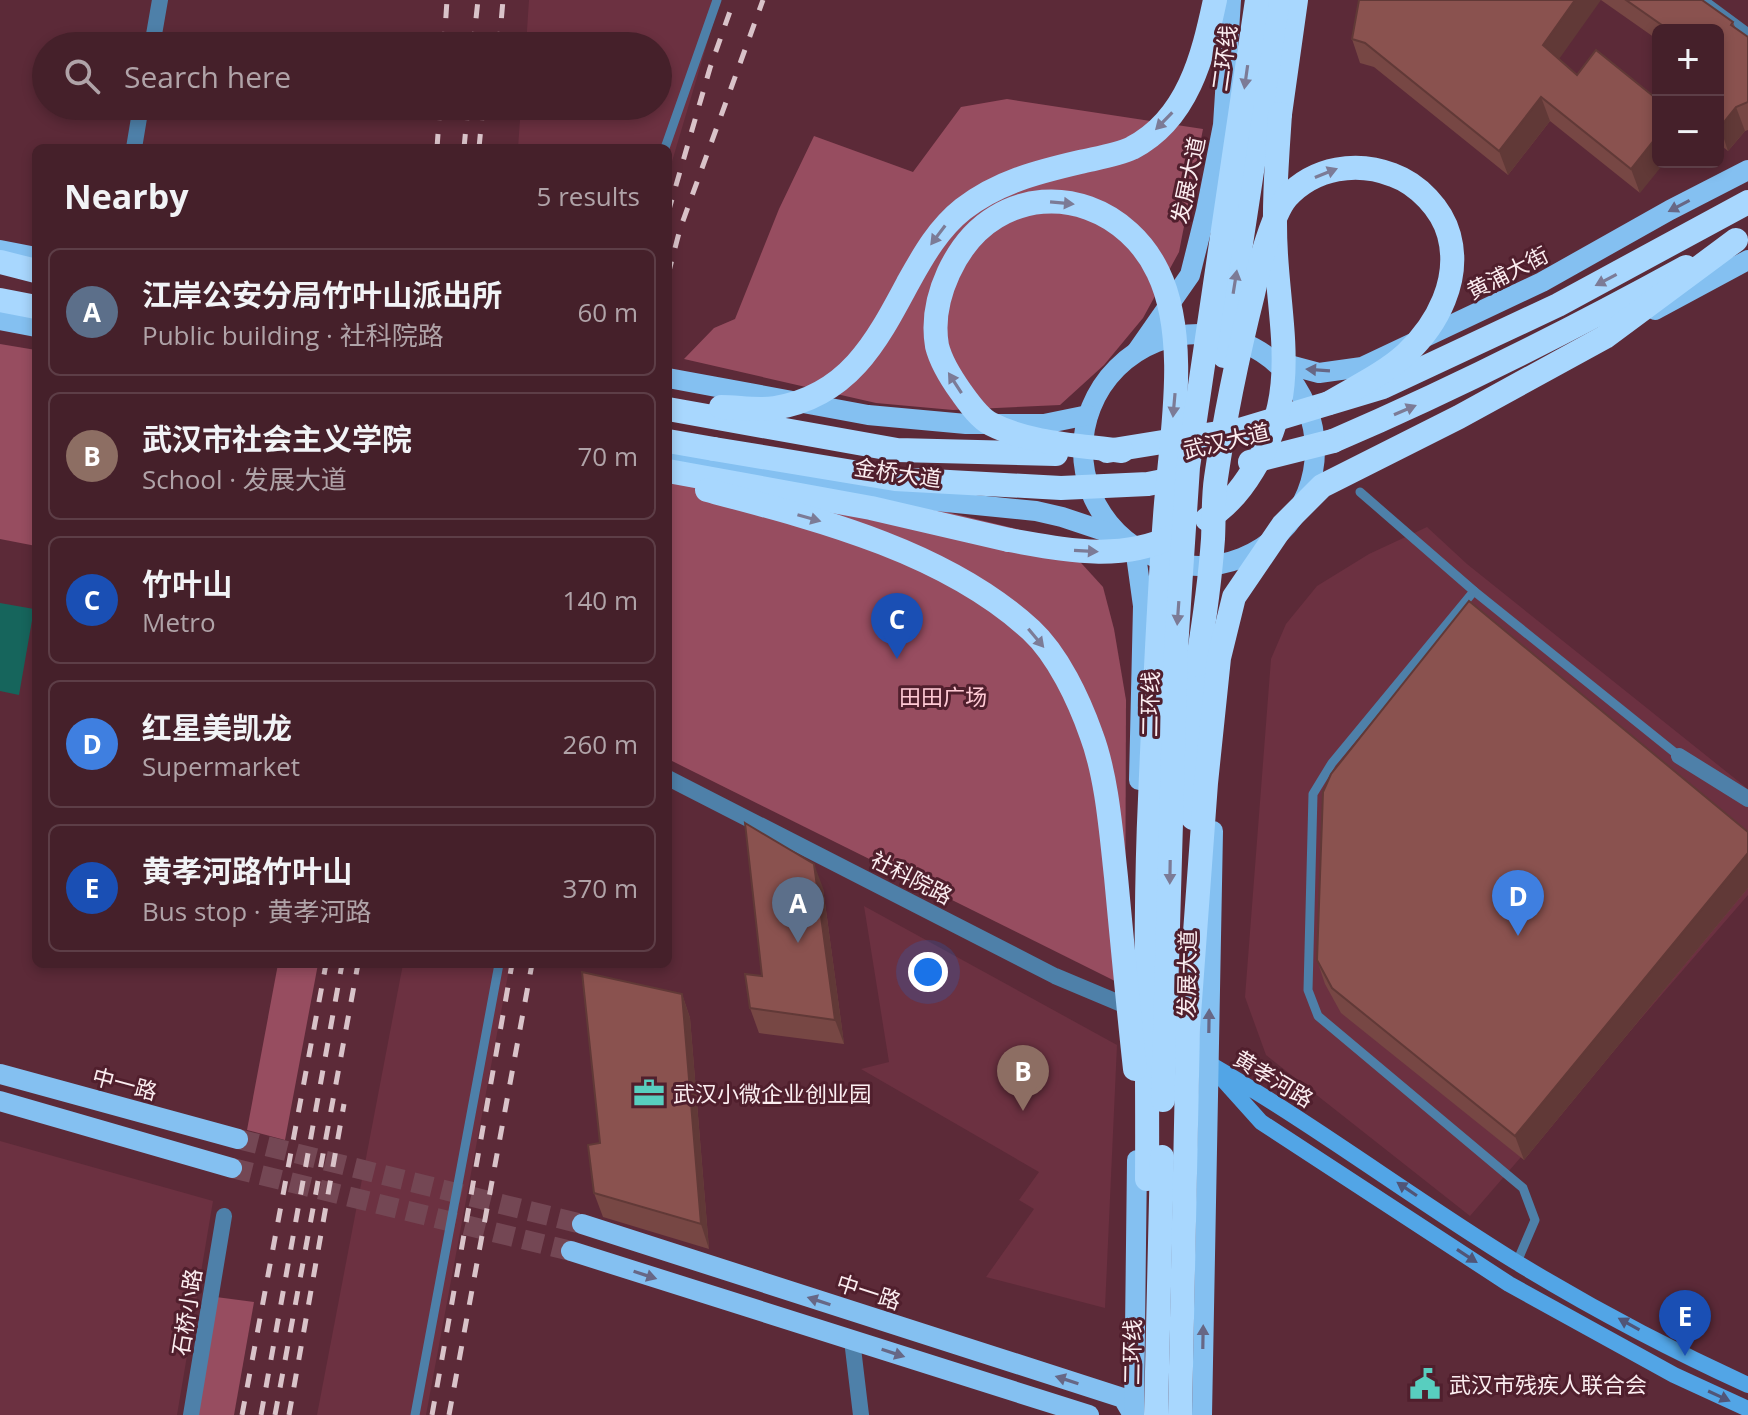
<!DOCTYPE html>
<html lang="en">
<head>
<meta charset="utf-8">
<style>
  body { margin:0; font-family:"Open Sans","Noto Sans SC",sans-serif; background:#4f2d36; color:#f1f3f6 }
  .controls { position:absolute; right:24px; top:24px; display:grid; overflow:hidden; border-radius:12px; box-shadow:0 4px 12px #0003 }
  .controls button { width:72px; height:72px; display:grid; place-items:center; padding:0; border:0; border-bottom:2px solid #5d3e47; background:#45202a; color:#f1f3f6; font:40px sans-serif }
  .you { position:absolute; left:928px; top:972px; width:28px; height:28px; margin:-20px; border:6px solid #fff; border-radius:50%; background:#1a73e8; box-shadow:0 0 0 12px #1a73e833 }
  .badge { display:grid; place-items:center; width:52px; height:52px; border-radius:50%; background:#95b2f1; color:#fff; font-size:26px; font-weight:700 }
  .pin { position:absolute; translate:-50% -66px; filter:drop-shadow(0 2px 4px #0008) }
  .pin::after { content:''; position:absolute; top:42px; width:28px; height:24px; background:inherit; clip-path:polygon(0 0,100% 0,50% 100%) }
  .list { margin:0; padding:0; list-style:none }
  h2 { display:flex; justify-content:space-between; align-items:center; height:104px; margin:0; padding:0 32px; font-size:34px }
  h2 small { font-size:26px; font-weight:400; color:#b0a3a8 }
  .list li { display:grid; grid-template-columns:52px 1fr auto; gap:24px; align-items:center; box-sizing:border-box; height:128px; margin:0 16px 16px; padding:0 16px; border:2px solid #5d3e47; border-radius:12px }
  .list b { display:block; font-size:30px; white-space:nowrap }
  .list p { margin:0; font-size:26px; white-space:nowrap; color:#b0a3a8 }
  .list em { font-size:26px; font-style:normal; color:#b0a3a8 }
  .icon { flex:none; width:44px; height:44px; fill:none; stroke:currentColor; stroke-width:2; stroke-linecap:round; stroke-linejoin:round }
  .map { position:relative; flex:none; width:1748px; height:1415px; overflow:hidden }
  .search { position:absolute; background:#45202a; box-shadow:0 4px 12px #0003; left:32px; top:32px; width:640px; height:88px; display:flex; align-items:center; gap:20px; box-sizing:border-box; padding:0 28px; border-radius:44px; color:#b0a3a8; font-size:30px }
  .panel { position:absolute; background:#45202a; box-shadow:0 4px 12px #0003; left:32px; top:144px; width:640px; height:824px; border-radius:12px }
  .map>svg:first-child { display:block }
  .built { fill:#6c3141 }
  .green { fill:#974d60 }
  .water { fill:#16655c }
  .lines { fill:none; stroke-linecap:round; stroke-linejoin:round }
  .primary-tunnel { stroke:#744754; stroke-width:20; stroke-dasharray:20 10; stroke-linecap:butt }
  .lane { stroke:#4e80a9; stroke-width:9 }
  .street { stroke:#4e80a9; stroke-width:16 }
  .secondary { stroke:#52a5e6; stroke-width:16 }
  .primary { stroke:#84c0f1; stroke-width:20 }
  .highway { stroke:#a8d7fe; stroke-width:24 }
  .rail { stroke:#d9c3c9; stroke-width:5; stroke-dasharray:14 14; stroke-linecap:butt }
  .highway-bridge { stroke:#a8d7fe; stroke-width:24 }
  .wall { fill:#774744 }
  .shaded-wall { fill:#613937 }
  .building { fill:#8a524f; stroke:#613937; stroke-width:2 }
  .oneway { fill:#7c7b96 }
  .oneway2 { fill:#676785 }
  .oneway3 { fill:#515577 }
  .labels { text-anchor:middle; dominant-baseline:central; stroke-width:6; stroke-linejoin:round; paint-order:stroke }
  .street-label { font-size:22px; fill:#fbedf0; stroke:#501f2d }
  .park-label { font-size:22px; fill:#ffcad5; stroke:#501f2d }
  .poi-label { font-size:22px; fill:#fbedf0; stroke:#501f2d; text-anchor:start }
</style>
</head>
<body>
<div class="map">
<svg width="1748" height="1415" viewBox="0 0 1748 1415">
  <rect width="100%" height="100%" fill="#5c2a38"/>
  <g class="built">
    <polygon points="529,0 720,0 668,175 668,148 518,148 521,106 658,106 658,46 526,46"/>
    <polygon points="1427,527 1467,564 1748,789 1748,895 1470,1216 1266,1055 1245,997 1271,659 1286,624 1317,586 1369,554"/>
    <polygon points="864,906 1117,1045 1105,1308 986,1277 1034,1209 1019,1200 1039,1172 861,1069 889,1062"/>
    <polygon points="403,964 510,964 426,1415 317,1415"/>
    <polygon points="0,1141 213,1201 177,1415 0,1415"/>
  </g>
  <g class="green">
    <polygon points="1007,99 1203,129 1179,252 1143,318 1104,365 1060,405 953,410 876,403 684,359 714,328 735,319 779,209 814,136 913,172 961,107"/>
    <polygon points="0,344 36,350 36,546 0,539"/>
    <polygon points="668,468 926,507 1017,529 1072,553 1103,587 1114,629 1126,700 1125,986 668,759"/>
    <polygon points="278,964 318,964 285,1140 247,1130"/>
    <polygon points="216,1297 254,1302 234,1415 198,1415"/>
  </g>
  <polygon class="water" points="0,603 34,609 19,695 0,691"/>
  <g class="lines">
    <g class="primary-tunnel">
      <polyline points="238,1139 582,1224"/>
      <polyline points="232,1168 571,1251"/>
    </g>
    <g class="lane">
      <polyline points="665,148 717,0"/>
      <polyline points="1360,492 1474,591 1679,756"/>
      <polyline points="1474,591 1332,763 1313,794 1308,990 1318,1016 1523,1188 1535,1220 1517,1262"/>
      <polyline points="415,1415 499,964"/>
    </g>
    <g class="street">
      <polyline points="1698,0 1748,37"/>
      <polyline points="152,46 160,0"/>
      <polyline points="134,148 141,106"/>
      <polyline points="1679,756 1748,799"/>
      <polyline points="668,778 1055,976 1136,1010"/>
      <polyline points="852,1340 861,1415"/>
      <polyline points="191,1415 224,1216"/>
    </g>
    <path class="secondary" d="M1748,1385C1669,1349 1590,1307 1516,1262C1412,1198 1314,1124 1208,1063L1261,1122L1509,1284L1674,1375L1748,1409"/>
    <g class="primary">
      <polyline points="0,250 36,257"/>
      <polyline points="1655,310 1748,260"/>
      <polyline points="0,320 36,327"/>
      <circle cx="1199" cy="450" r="116"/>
      <polyline points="1137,351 1190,275 1206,211 1223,125 1231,0"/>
      <polyline points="1274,361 1319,373 1362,367 1542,282 1670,210 1748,170"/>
      <polyline points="668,378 868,415 966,424 1044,424 1088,415"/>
      <polyline points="668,458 896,497 1036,511 1062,517 1119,536"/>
      <polyline points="1135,548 1143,606 1139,780"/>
      <polyline points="0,1074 238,1139"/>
      <polyline points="0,1101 232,1168"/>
      <polyline points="582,1224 1123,1398 1133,1415"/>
      <polyline points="571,1251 1089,1415"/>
      <polyline points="1134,1415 1137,1160"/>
      <polyline points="1202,1415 1213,831"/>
    </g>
    <g class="highway">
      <polyline points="1280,114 1296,0"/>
      <polyline points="0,262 36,271"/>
      <polyline points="0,300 36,307"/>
      <polyline points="668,409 897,450 1056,454"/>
      <polyline points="668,441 714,449"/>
      <path d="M1333,441C1454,389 1571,330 1686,267"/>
      <polyline points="668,471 871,508 1009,540"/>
      <polyline points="1193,818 1197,665"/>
    </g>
    <g class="rail">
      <polyline points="444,46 447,0"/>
      <polyline points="473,46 478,0"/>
      <polyline points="499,46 503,0"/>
      <polyline points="437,148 440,106"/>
      <polyline points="464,148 468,106"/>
      <polyline points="479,148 483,106"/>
      <polyline points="668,213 710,68 734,0"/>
      <polyline points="668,275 680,229 763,0"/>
      <polyline points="242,1415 326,964"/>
      <polyline points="261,1415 342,964"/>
      <polyline points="275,1415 358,964"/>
      <polyline points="289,1415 344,1104"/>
      <polyline points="432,1415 512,964"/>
      <polyline points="449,1415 532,964"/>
    </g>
    <g class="highway-bridge">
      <polyline points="1224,356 1278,0"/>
      <path d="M721,407C738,407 758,411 775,408C849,396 877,341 909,281C924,254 939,228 963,209C998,182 1037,172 1080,162C1097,158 1117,155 1132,148C1188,119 1203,56 1215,0"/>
      <polyline points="714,449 895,479 1061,488 1148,484 1183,477"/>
      <polyline points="1107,451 1243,429 1383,387 1558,305 1748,202"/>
      <path d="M1122,451C1079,445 1030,444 991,424C979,418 969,403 961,392C951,378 941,362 937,346C929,299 956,241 996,217C1056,181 1129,211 1158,272C1191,340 1170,442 1165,516C1158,610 1154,704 1150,799C1144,925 1148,1053 1147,1179"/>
      <polyline points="1250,462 1333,441"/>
      <path d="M707,490C817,519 945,551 1031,630C1058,655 1079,700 1091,734C1107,776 1111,832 1116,877C1122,941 1128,1005 1135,1069"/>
      <path d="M1207,519C1227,507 1241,490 1253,470C1299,397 1281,335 1276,255C1273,208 1277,160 1280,114"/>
      <path d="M1009,540C1067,550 1118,562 1175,536"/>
      <path d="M1197,665C1204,623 1210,581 1213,539C1214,519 1213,498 1216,478C1225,416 1238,354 1253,294C1258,270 1272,214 1287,197C1315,167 1357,161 1393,175C1418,184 1442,209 1449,235C1461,279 1438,324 1406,354C1384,374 1354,388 1329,403"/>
      <polyline points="1163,1100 1176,649 1188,467 1257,0"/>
      <polyline points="1156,1415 1162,1157"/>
      <polyline points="1180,1415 1188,1028 1206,783 1219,658 1234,597 1283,525 1322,486 1459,417 1605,337 1736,240"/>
    </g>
  </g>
  <g class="wall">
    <polygon points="1601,0 1702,0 1733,22 1735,27 1748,37 1748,130 1745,131 1728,151 1718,143 1718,30 1658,30 1658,40"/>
    <polygon points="1352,39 1559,59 1577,75 1596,50 1640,193 1550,121 1508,175 1374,67 1360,63"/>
    <polygon points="1748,832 1748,888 1524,1160 1341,1013 1325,984 1317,960"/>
    <polygon points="823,888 844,1044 759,1033 750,1008 762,976"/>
    <polygon points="682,994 690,1018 709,1249 603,1217 594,1193 600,1143"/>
  </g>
  <g class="shaded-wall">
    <polygon points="1575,0 1601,0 1552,69 1543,45"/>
    <polygon points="1541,97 1550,121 1508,175 1499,151"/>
    <polygon points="1736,107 1745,131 1728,151 1720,127"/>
    <polygon points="1658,135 1658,162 1665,162 1640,193 1631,169"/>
    <polygon points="1748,853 1748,888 1524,1160 1515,1136"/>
    <polygon points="814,864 823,888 844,1044 835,1020"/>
    <polygon points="682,994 690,1018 709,1249 701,1224"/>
  </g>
  <g class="building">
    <polygon points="1359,0 1575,0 1543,45 1577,75 1596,50 1658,100 1658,135 1631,169 1541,97 1499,151 1365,43 1352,39"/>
    <polygon points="1626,0 1702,0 1733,22 1731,25 1748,37 1748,102 1736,107 1720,127 1718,126 1718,30 1669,30"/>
    <polygon points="1469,601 1748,832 1748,853 1515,1136 1332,988 1317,960 1323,792 1331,774"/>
    <polygon points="745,823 814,864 835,1020 750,1008 745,974 762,976"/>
    <polygon points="582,972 682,994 701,1224 594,1193 588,1145 600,1143"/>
  </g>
  <defs><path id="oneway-solid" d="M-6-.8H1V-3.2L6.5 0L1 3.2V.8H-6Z" transform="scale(2)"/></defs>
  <g class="oneway">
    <use href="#oneway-solid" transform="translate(1246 77) rotate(98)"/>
    <use href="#oneway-solid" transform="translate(1164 121) rotate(134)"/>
    <use href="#oneway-solid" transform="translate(1326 173) rotate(-22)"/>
    <use href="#oneway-solid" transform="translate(1062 203) rotate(5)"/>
    <use href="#oneway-solid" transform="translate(938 235) rotate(127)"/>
    <use href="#oneway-solid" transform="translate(1606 280) rotate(152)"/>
    <use href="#oneway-solid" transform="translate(1235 282) rotate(-81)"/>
    <use href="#oneway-solid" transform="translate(955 383) rotate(-123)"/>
    <use href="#oneway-solid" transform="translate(1174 405) rotate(95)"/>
    <use href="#oneway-solid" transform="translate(1405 410) rotate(-23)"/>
    <use href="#oneway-solid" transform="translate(809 518) rotate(16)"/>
    <use href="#oneway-solid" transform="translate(1086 551) rotate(3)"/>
    <use href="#oneway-solid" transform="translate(1178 613) rotate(94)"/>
    <use href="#oneway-solid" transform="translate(1036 638) rotate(50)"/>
    <use href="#oneway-solid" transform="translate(1170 872) rotate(91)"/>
  </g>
  <g class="oneway2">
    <use href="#oneway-solid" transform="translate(1679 206) rotate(152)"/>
    <use href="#oneway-solid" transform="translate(1318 370) rotate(-176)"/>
    <use href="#oneway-solid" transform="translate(1209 1021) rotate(-89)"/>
    <use href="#oneway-solid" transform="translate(645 1275) rotate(18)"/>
    <use href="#oneway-solid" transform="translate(819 1301) rotate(-162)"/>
    <use href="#oneway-solid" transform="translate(1203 1337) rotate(-89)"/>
    <use href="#oneway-solid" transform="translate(893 1353) rotate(18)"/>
    <use href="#oneway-solid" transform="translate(1067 1380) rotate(-162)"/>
  </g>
  <g class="oneway3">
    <use href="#oneway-solid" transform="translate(1407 1189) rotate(-146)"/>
    <use href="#oneway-solid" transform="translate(1467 1256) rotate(33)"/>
    <use href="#oneway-solid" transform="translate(1629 1324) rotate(-151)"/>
    <use href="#oneway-solid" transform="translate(1719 1396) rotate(25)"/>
  </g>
  <defs>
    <symbol id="office-bare" viewBox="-9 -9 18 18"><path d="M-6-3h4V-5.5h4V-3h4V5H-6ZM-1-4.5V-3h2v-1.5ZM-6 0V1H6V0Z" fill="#58cebf" stroke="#501f2d" stroke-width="2.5" paint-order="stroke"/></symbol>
    <symbol id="civic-bare" viewBox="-9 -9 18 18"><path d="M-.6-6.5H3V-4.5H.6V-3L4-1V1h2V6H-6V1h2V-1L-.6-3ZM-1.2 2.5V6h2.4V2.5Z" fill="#58cebf" stroke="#501f2d" stroke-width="2.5" paint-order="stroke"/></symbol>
  </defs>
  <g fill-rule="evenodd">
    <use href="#office-bare" x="627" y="1071" width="44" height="44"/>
    <use href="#civic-bare" x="1403" y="1362" width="44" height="44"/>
  </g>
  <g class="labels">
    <g class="street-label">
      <text transform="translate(1223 58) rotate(-82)">二环线</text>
      <text transform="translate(1187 180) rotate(-78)">发展大道</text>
      <text transform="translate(1507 272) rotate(-27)">黄浦大街</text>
      <text transform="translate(1226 440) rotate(-13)">武汉大道</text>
      <text transform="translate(898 472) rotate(8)">金桥大道</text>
      <text transform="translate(1149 704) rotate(-89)">二环线</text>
      <text transform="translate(912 877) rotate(27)">社科院路</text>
      <text transform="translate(1186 974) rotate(-89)">发展大道</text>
      <text transform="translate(1274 1078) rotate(31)">黄孝河路</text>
      <text transform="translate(125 1083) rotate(15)">中一路</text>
      <text transform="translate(869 1291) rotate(18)">中一路</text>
      <text transform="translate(186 1312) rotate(-81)">石桥小路</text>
      <text transform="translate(1131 1352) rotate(-89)">二环线</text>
    </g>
    <g class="park-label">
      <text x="943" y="696">田田广场</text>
    </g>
    <g class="poi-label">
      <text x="673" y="1093">武汉小微企业创业园</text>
      <text x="1449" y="1384">武汉市残疾人联合会</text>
    </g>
  </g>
</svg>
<div class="controls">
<button>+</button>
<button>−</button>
</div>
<div class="you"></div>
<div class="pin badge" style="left:798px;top:943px;background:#5c6f8a">A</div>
<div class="pin badge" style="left:1023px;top:1111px;background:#8d6e63">B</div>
<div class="pin badge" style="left:897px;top:659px;background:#1a4fb4">C</div>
<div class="pin badge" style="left:1518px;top:936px;background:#3f7fe0">D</div>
<div class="pin badge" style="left:1685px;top:1356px;background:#1a4fb4">E</div>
<div class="search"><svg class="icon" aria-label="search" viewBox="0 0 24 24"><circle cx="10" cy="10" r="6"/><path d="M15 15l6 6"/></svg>Search here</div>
<section class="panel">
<h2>Nearby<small>5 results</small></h2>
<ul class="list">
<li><span class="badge" style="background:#5c6f8a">A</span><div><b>江岸公安分局竹叶山派出所</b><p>Public building · 社科院路</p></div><em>60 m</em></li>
<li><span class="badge" style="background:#8d6e63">B</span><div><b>武汉市社会主义学院</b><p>School · 发展大道</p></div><em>70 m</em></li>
<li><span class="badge" style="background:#1a4fb4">C</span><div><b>竹叶山</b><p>Metro</p></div><em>140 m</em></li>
<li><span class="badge" style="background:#3f7fe0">D</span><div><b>红星美凯龙</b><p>Supermarket</p></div><em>260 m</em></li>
<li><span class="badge" style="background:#1a4fb4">E</span><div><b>黄孝河路竹叶山</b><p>Bus stop · 黄孝河路</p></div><em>370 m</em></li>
</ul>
</section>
</div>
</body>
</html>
